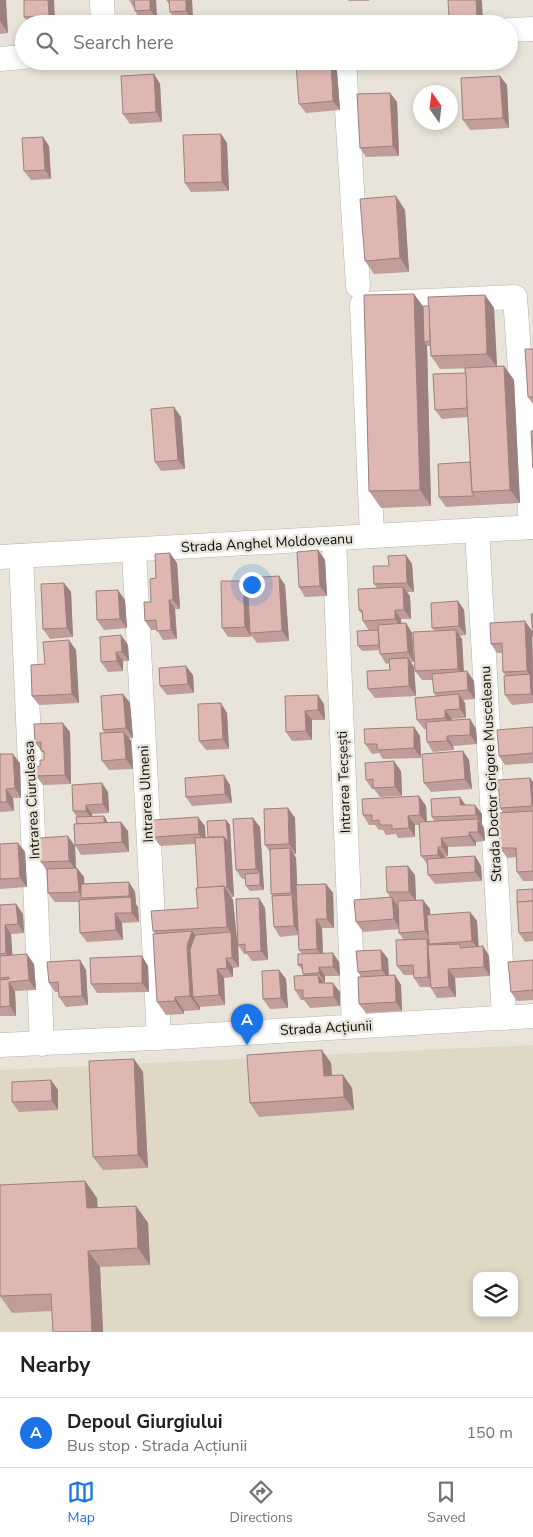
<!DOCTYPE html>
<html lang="en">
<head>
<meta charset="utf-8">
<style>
  body { margin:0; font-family:"Nunito Sans",sans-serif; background:#f6f6f6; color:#202124 }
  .controls { position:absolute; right:15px; bottom:15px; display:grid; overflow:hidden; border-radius:10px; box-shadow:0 2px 8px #0003 }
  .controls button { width:45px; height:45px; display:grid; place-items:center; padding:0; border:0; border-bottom:1px solid #e0e0e0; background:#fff; color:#202124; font:25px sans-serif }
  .compass { position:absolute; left:413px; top:85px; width:45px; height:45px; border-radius:50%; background:#fff; box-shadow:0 2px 8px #0003; rotate:346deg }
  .you { position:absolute; left:251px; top:584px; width:18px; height:18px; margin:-12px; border:4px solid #fff; border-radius:50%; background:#1a73e8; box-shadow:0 0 0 8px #1a73e833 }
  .badge { display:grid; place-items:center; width:32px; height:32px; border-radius:50%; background:#1a73e8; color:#fff; font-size:16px; font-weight:700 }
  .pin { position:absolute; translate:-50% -41px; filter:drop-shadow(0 1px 2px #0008) }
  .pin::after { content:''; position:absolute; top:26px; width:18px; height:15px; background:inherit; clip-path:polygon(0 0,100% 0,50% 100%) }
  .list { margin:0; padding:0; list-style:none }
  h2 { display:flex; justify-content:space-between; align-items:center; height:65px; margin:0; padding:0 20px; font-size:21px }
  h2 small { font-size:16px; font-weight:400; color:#757577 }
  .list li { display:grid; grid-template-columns:32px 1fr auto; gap:15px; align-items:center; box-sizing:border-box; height:70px; padding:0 20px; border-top:1px solid #e0e0e0 }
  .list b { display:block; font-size:19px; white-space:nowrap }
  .list p { margin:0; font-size:16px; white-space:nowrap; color:#757577 }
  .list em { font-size:16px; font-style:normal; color:#757577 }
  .icon { flex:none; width:28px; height:28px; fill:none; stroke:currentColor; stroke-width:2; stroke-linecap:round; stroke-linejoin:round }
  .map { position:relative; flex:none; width:533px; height:1332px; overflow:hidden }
  .search { position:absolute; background:#fff; box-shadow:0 2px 8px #0003; left:15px; right:15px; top:15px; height:55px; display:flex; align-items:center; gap:12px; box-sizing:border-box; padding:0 18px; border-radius:28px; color:#757577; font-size:19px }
  .sheet { height:135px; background:#fff }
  nav { display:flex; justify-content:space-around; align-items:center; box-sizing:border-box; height:70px; border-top:1px solid #e0e0e0; background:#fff; font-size:14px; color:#757577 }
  nav a { display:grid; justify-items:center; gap:2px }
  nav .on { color:#1a73e8 }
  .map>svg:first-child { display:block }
  .built { fill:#ded8c5; fill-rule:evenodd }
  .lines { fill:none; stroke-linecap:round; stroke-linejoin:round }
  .minor-casing { stroke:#b8b4a9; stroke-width:25 }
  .minor { stroke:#fff; stroke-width:24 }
  .wall { fill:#c09d99 }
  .shaded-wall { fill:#9c807d }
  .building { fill:#dfb7b2; stroke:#9c807d }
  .labels { text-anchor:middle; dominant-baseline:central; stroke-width:5; stroke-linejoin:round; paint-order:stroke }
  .street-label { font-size:14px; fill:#0d0c08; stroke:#e8e4d9 }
</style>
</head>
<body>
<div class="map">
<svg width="533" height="1332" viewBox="0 0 533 1332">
  <rect width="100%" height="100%" fill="#e8e4d9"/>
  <path class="built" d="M533,1045V1332H0V1070ZM477,1276H514V1313H477Z"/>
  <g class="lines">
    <defs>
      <g id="minor">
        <polyline points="102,0 103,24"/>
        <polyline points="509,30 533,29"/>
        <polyline points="0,59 24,57"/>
        <polyline points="344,61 358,286"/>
        <polyline points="477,530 504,1018"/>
        <polyline points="372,536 362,304 515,297 531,527"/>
        <polyline points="334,539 354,1026"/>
        <polyline points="134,551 159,1038"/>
        <polyline points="21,556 42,1044"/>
        <polyline points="0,557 533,527"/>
        <polyline points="0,1045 175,1037 533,1016"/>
      </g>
    </defs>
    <use href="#minor" class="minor-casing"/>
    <use href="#minor" class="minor"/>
  </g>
  <g class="wall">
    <polygon points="0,0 8,33 0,34"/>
    <polygon points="54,0 55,24 29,24 24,17"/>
    <polygon points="129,0 156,0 157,19 141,20 135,11 134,8"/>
    <polygon points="166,0 192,0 193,21 177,22 170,12 170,5"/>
    <polygon points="348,0 369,0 369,1 349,1"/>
    <polygon points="448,0 481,0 483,24 453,24 449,17"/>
    <polygon points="337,71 340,110 306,113 299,104"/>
    <polygon points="154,74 160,84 162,122 130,124 123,114"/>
    <polygon points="507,85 509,128 470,130 463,120"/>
    <polygon points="390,93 397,102 399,156 366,157 360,148"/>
    <polygon points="221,134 227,143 229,191 191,192 185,183"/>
    <polygon points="43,137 49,146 51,179 31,180 24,171"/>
    <polygon points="405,210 409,272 374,274 365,261"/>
    <polygon points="414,294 423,306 429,306 485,295 494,308 497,367 504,366 514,380 520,503 446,507 439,497 470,462 468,417 442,419 435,410 466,373 481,368 440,369 431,356 430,346 427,346 431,506 381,508 369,491"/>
    <polygon points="533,349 533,404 528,397"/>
    <polygon points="181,417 185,469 161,471 155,462"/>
    <polygon points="318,550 325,560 327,596 305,597 299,587"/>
    <polygon points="406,555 412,564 414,592 407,592 410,596 411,619 401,619 401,624 406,623 412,633 414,662 411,662 414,667 416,696 375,698 368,689 390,670 389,663 386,664 380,654 380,650 362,651 358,646 369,631 363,621 362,614 359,610 377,588 374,584 389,566"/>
    <polygon points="177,563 180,609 175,609 177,639 163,640 157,630 151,630 145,621 151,602 156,578"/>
    <polygon points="64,583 71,592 73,637 50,639 43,629"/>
    <polygon points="285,585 289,641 257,643 251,635 251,637 228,637 222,628 247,586"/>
    <polygon points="125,600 127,628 104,630 97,620"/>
    <polygon points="458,601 464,610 466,635 459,636 462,639 464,672 467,671 474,681 475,699 463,700 465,703 466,718 452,719 452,720 470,719 476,729 477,744 453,746 454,750 433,752 427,742 426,729 424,729 417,720 436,696 434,693 433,680 422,680 415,671 435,631 432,628"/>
    <polygon points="532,631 533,660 533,703 512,705 505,695 506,676 503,672 503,653 497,653 491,644"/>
    <polygon points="121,635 128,645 129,661 123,661 123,671 108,672 101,662"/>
    <polygon points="76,650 79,703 39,705 32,696 45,664"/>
    <polygon points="193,675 194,693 167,695 160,686"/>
    <polygon points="123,694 130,703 133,738 129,738 131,741 133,769 109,770 102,761 105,733 103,730"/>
    <polygon points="285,696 324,704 325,720 312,720 312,740 292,741 286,732"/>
    <polygon points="227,713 229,749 206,750 199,741"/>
    <polygon points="414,727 420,736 421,758 383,759 379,753 372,754 365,744"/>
    <polygon points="533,727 533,763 505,765 499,756"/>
    <polygon points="70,732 71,784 43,785 36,776 40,766 44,760 44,754 35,743"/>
    <polygon points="463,751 469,760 472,789 431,792 424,783"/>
    <polygon points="0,754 20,763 21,798 13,798 14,811 0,812"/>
    <polygon points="401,771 402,796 380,797 374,789 372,789 366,780"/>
    <polygon points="530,778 533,782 533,881 523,881 517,872 516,857 507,858 500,848 503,813 500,808"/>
    <polygon points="230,785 232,803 192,806 186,797"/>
    <polygon points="108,792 109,813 92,814 92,816 104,816 107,821 107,823 121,822 128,831 129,852 81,855 75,845 77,817 73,811"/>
    <polygon points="419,796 426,806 427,821 434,821 432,817 460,797 465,805 475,805 482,814 482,824 484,828 485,841 476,842 476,846 448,847 448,856 445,857 445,858 475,856 481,866 482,881 435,884 428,875 428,865 421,856 420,825 415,825 415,837 398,838 396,834 386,835 383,830 379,830 375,825 369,825 363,815"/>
    <polygon points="288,808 295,818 296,854 294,854 296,858 297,885 326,884 333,893 334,928 322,928 323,953 339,962 340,976 325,976 325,983 324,983 340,992 340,1006 310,1008 304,1000 301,1000 295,990 304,976 303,974 303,971 298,965 302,954 299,950 298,935 280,937 274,927 273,896 271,894 270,852 265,845"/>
    <polygon points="226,820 230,825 234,897 231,897 233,900 237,940 238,941 259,898 265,908 268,960 252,961 247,954 244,954 238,945 239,967 233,968 233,977 224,978 225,1005 200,1007 200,1010 184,1011 184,1014 166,1015 157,1002 155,934 153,931 198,908 198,888 196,844 160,846 154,837 205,826 205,837 208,837"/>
    <polygon points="260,827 264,890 250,891 246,886 246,879 242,879 236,870"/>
    <polygon points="18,843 25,852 27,887 0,889 0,844"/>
    <polygon points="75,846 76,868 84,877 84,884 129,882 135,892 136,904 138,907 139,922 122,923 123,940 87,942 80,933 79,902 55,902 48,893 47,871 41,862"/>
    <polygon points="415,875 416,900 423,900 430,909 430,915 470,912 477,921 478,947 483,946 489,956 490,976 455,978 456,997 437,998 431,988 431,987 420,987 414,978 414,975 404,975 397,966 404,940 399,933 399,929 363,932 356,922 390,897 387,892"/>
    <polygon points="533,889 533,941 525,942 519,933"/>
    <polygon points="16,904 23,914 24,933 11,934 12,956 34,964 36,990 15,991 16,1016 0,1016 0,905"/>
    <polygon points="381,950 388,959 389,976 395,975 401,985 402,1011 366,1013 359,1004 361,977 358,972"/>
    <polygon points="142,956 148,966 149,992 97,993 91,984"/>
    <polygon points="533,960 533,1000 517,1001 511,992"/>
    <polygon points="86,970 88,1005 66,1007 59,997 59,992 55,992 49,983"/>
    <polygon points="279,970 286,979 288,1008 270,1009 263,999"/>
    <polygon points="134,1059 143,1072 148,1168 103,1170 93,1157"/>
    <polygon points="331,1063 332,1075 343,1075 352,1088 354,1110 259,1117 250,1103"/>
    <polygon points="51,1080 58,1090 58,1110 19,1112 12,1102"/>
    <polygon points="85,1181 97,1198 98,1208 136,1206 148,1223 150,1265 100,1267 103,1332 53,1332 52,1311 12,1313 0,1296"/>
  </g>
  <g class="shaded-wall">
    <polygon points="0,0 6,0 8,33 0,21"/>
    <polygon points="48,0 54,0 55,24 49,16"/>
    <polygon points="150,0 156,0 157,19 150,10"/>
    <polygon points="186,0 192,0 193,21 186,11"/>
    <polygon points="476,0 481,0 482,1 483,24 477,16"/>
    <polygon points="331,61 337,71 340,110 333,101"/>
    <polygon points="154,74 160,84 162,122 156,112"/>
    <polygon points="500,76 507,85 509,128 503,118"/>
    <polygon points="390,93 397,102 399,156 393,146"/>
    <polygon points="221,134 227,143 229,191 222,182"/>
    <polygon points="43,137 49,146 51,179 45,170"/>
    <polygon points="396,196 405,210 409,272 400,258"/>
    <polygon points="414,294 426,311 424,342 427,346 431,506 420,490"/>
    <polygon points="485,295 494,308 497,367 487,354"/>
    <polygon points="504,366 514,380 520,503 510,490"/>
    <polygon points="174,407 181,417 185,469 178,460"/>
    <polygon points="318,550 325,560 327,596 320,586"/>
    <polygon points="170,553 177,563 180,609 173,600"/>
    <polygon points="406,555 412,564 414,592 407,583"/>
    <polygon points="279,576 285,585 289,641 282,631"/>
    <polygon points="243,581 250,590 250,633 251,637 245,627"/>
    <polygon points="64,583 71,592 73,637 67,628"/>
    <polygon points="403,587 410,596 411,619 404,610"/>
    <polygon points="118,590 125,600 127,628 120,619"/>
    <polygon points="169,600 175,609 177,639 171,630"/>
    <polygon points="458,601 464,610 466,635 459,626"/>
    <polygon points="395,610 401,619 402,629 395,619"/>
    <polygon points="525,621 532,631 533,679 527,671"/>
    <polygon points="406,623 412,633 414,662 408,652"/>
    <polygon points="456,630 462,639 464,678 458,669"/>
    <polygon points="121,635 128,645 129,661 122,652"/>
    <polygon points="69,640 76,650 79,703 72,694"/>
    <polygon points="116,652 123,661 123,671 117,661"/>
    <polygon points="408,658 414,667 416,696 409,686"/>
    <polygon points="186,666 193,675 194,693 188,684"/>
    <polygon points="467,671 474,681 475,699 468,690"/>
    <polygon points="530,674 533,679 533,696 531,694"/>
    <polygon points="123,694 130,703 133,738 126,728"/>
    <polygon points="459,694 465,703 466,718 460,709"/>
    <polygon points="318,695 324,704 325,720 318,710"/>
    <polygon points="221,703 227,713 229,749 223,739"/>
    <polygon points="445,710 452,719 452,727 445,718"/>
    <polygon points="305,711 312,720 312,740 306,731"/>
    <polygon points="470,719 476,729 477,744 470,735"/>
    <polygon points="63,723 70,732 71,784 65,775"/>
    <polygon points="414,727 420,736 421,758 414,748"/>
    <polygon points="124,732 131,741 133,769 126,759"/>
    <polygon points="447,736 453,746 454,750 447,741"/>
    <polygon points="463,751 469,760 472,789 465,779"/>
    <polygon points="13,754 20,763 21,798 15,788"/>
    <polygon points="394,761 401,771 402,796 395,787"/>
    <polygon points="224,775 230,785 232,803 225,794"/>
    <polygon points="530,778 533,782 533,807 532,806"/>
    <polygon points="102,783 108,792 109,813 103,804"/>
    <polygon points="6,789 13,798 14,811 7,802"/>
    <polygon points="419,796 426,806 427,824 420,815"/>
    <polygon points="460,797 467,807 460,805"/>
    <polygon points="86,805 92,814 93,820 86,811"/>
    <polygon points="475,805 482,814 482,824 476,815"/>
    <polygon points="288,808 295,818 296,854 289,844"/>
    <polygon points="104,816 107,821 108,833 104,828"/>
    <polygon points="408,816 415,825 415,837 409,828"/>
    <polygon points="198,817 205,826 206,843 199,834"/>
    <polygon points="253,818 260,827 264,890 260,885 260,873 256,869"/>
    <polygon points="478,819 484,828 485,841 478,832"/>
    <polygon points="226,820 230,825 231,846 228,841"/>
    <polygon points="121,822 128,831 129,852 122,842"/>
    <polygon points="469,832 476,842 476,846 469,836"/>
    <polygon points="68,836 75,846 76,870 69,861"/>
    <polygon points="224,837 231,846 234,897 227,887"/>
    <polygon points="441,838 448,847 448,856 442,847"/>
    <polygon points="18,843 25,852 27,887 20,878"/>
    <polygon points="438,847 445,857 445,864 438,855"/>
    <polygon points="290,848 296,858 298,902 291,893"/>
    <polygon points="475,856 481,866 482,881 475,872"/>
    <polygon points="408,866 415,875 416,901 409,892"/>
    <polygon points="77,868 84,877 85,898 83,898 79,892"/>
    <polygon points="129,882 135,892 136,904 138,907 139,922 132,913 131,899 129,896"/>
    <polygon points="326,884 333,893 334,928 327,919"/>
    <polygon points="224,886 233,900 237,940 238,941 239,967 232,958 231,932 227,927"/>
    <polygon points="292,895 299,905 300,935 294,926"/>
    <polygon points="392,897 398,907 400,929 394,919"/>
    <polygon points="259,898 265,908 268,960 261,951"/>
    <polygon points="423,900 430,909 432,940 425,931"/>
    <polygon points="16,904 23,914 24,933 18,924"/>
    <polygon points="470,912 477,921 479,950 472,941"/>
    <polygon points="115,913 122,923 123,940 116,930"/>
    <polygon points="316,919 322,928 323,958 317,949"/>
    <polygon points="5,925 11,934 13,963 6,953"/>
    <polygon points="192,931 202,944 193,997 200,1007 200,1010 190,996 187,946"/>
    <polygon points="427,939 433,949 435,987 428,977"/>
    <polygon points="483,946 489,956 490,976 484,967"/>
    <polygon points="381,950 388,959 389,980 382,970"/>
    <polygon points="333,953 339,962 340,976 333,967"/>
    <polygon points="27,954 34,964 36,990 29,980"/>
    <polygon points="142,956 148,966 149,992 142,983"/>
    <polygon points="226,958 233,968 233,977 227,968"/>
    <polygon points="80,960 86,970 88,1005 82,996"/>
    <polygon points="319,967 325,976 325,983 319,973"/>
    <polygon points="217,969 224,978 225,1005 219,995"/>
    <polygon points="448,969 455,978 456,997 449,987"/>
    <polygon points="279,970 286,979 288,1008 281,998"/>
    <polygon points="318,975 325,984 319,983"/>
    <polygon points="395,975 401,985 402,1011 396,1002"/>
    <polygon points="9,982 15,991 16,1016 10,1006"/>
    <polygon points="333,983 340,992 340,1006 334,997"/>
    <polygon points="175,997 184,1011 184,1014 175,1001"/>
    <polygon points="322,1050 331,1063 333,1089 324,1076"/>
    <polygon points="134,1059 143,1072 148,1168 138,1155"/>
    <polygon points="343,1075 352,1088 354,1110 344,1097"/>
    <polygon points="51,1080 58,1090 58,1110 52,1101"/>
    <polygon points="85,1181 97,1198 98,1225 87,1208"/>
    <polygon points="136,1206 148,1223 150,1265 138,1248"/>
    <polygon points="88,1251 100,1267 103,1332 92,1332"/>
  </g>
  <g class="building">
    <polygon points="24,0 48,0 49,16 24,17"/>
    <polygon points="134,0 150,0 150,10 135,11"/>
    <polygon points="169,0 186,0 186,11 170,12"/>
    <polygon points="448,0 476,0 477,16 449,17"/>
    <polygon points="331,61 333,101 299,104 296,64"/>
    <polygon points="154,74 156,112 123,114 121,76"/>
    <polygon points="500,76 503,118 463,120 461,78"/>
    <polygon points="390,93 393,146 360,148 357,94"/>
    <polygon points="221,134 222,182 185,183 183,135"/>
    <polygon points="43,137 45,170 24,171 22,138"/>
    <polygon points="396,196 400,258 365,261 360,199"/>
    <polygon points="414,294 420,490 369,491 364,295"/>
    <polygon points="485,295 487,354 431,356 428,297"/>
    <polygon points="423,306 429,306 430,341 424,342"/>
    <polygon points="525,349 533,349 533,397 528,397"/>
    <polygon points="504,366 510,490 472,492 465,368"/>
    <polygon points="466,373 467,408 435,410 433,374"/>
    <polygon points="174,407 178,460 155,462 151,409"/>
    <polygon points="531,431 533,431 533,468"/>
    <polygon points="470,462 472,492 474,496 439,497 438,464"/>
    <polygon points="318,550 320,586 299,587 297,552"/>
    <polygon points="170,553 173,600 169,600 171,630 157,631 156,620 145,621 144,602 151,602 150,579 156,578 155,554"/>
    <polygon points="406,555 407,583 374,584 373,566 389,566 388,556"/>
    <polygon points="279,576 282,631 250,633 247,578"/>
    <polygon points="221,581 243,581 245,627 222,628"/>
    <polygon points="64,583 67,628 43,629 41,584"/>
    <polygon points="403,587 404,610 395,610 395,619 363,621 362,610 359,610 358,589"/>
    <polygon points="118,590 120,619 97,620 96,591"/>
    <polygon points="458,601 459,626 432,628 431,603"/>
    <polygon points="531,614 533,614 533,637"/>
    <polygon points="525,621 527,671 503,672 502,643 491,644 490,623"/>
    <polygon points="406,623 408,652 380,654 378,625"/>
    <polygon points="378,630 379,645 358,646 357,631"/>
    <polygon points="456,630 458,669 415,671 413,632"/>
    <polygon points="121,635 122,652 116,652 117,661 101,662 100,637"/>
    <polygon points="69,640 72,694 32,696 31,665 45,664 43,642"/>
    <polygon points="408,658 409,686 368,689 367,671 390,670 389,659"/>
    <polygon points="186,666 188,684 160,686 159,668"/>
    <polygon points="467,671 468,690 434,693 432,674"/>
    <polygon points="530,674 531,694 505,695 504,676"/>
    <polygon points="123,694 126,728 103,730 101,696"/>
    <polygon points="459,694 460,709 445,710 445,718 417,720 415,698"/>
    <polygon points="318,695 318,710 305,711 306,731 286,732 285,696"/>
    <polygon points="221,703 223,739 199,741 198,704"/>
    <polygon points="470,719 470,735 447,736 447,741 427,742 426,722"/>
    <polygon points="63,723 65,775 36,776 36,767 40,766 40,760 44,760 44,751 41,751 41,742 35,743 34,724"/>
    <polygon points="414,727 414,748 377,750 377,744 365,744 364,729"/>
    <polygon points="533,727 533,753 499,756 497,730"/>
    <polygon points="124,732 126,759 102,761 100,733"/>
    <polygon points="463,751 465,779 424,783 422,754"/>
    <polygon points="0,754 13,754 15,788 6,789 7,802 0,802"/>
    <polygon points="394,761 395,787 373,788 373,779 366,780 365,763"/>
    <polygon points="224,775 225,794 186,797 185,778"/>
    <polygon points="530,778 532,806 500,808 498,780"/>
    <polygon points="102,783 103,804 86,805 86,811 73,811 72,785"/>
    <polygon points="419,796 420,815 408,816 409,828 392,829 392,825 380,825 379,820 372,821 372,815 363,815 362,799"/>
    <polygon points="460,797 460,805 475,805 476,815 432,817 431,799"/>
    <polygon points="288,808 289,844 265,845 264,809"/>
    <polygon points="533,811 533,871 517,872 516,848 500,848 498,813"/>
    <polygon points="104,816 104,823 77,824 76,817"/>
    <polygon points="198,817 199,834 154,837 153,820"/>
    <polygon points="253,818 256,869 236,870 233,819"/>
    <polygon points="478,819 478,832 469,832 469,836 441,838 442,847 438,847 438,855 421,856 419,822"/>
    <polygon points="226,820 228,841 224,837 208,837 207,821"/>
    <polygon points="121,822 122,842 75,845 74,824"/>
    <polygon points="68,836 69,861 41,862 40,838"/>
    <polygon points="224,837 227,887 225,888 224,886 198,888 195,838"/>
    <polygon points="18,843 20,878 0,879 0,844"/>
    <polygon points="290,848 291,893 271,894 270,849"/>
    <polygon points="475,856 475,872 428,875 427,859"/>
    <polygon points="408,866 409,892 387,892 386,867"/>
    <polygon points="77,868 79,892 48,893 47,869"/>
    <polygon points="260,873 260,885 246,886 245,874"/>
    <polygon points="129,882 129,896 81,898 81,884"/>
    <polygon points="326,884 327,919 316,919 317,949 299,950 296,885"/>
    <polygon points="224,886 227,927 153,931 151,911 198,908 196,888"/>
    <polygon points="533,889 533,901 517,902 517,890"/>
    <polygon points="292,895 294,926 274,927 272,896"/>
    <polygon points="131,897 132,913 115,913 116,930 80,933 79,900"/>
    <polygon points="392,897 394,919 356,922 354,900"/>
    <polygon points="259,898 261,951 245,952 245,944 238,945 236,899"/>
    <polygon points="423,900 425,931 399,933 398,901"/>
    <polygon points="533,901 533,932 519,933 517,902"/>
    <polygon points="16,904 18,924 5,925 6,953 0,954 0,905"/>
    <polygon points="470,912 472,941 429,944 427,915"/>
    <polygon points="192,931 187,946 190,996 175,997 175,1001 157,1002 153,934"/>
    <polygon points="231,932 232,958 226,958 227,968 217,969 219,995 193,997 190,950 195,935"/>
    <polygon points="427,939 428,977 414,978 413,965 397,966 396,940"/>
    <polygon points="460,944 460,948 483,946 484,967 448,969 449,987 431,988 428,945"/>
    <polygon points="381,950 382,970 358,972 356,951"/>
    <polygon points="333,953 333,967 319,967 319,973 303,974 302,964 298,965 298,954"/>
    <polygon points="27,954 29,980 9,982 10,1006 0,1007 0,980 9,979 9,977 0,978 0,956"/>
    <polygon points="142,956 142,983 91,984 90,958"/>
    <polygon points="80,960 82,996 59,997 58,982 49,983 47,962"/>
    <polygon points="533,960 533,990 511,992 508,962"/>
    <polygon points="279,970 281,998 263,999 262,971"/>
    <polygon points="318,975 319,983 333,983 334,997 303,998 303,990 295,990 294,976"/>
    <polygon points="395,975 396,1002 359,1004 358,977"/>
    <polygon points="322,1050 324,1076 343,1075 344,1097 250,1103 247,1055"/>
    <polygon points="134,1059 138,1155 93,1157 89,1061"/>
    <polygon points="51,1080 52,1101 12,1102 12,1082"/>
    <polygon points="85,1181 87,1208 136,1206 138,1248 88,1251 92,1332 53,1332 51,1294 0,1296 0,1185"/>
  </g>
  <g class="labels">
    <g class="street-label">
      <text transform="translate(267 543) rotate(-3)">Strada Anghel Moldoveanu</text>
      <text transform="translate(491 774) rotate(-93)">Strada Doctor Grigore Musceleanu</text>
      <text transform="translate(344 782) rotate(-92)">Intrarea Tecșești</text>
      <text transform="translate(146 794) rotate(-93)">Intrarea Ulmeni</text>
      <text transform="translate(32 800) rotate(-93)">Intrarea Ciuruleasa</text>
      <text transform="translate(326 1028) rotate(-3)">Strada Acțiunii</text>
    </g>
  </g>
</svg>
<div class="controls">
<button><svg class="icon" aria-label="layers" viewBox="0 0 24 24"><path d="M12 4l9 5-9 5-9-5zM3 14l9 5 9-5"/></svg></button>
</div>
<svg class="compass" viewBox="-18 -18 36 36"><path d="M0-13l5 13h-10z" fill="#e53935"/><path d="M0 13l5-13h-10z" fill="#757577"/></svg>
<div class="you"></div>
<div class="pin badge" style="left:247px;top:1045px">A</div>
<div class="search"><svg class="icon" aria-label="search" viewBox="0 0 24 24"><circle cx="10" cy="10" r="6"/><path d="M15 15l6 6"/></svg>Search here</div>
</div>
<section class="sheet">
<h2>Nearby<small></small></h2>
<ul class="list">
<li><span class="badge">A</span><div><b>Depoul Giurgiului</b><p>Bus stop · Strada Acțiunii</p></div><em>150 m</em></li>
</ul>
</section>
<nav>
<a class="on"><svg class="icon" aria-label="map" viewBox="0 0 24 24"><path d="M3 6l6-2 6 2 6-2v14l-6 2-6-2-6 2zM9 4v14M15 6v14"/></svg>Map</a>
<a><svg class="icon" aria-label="directions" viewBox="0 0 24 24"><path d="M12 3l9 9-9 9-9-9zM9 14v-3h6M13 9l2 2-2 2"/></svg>Directions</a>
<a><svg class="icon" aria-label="saved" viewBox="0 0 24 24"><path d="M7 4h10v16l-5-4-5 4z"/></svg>Saved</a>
</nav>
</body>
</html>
